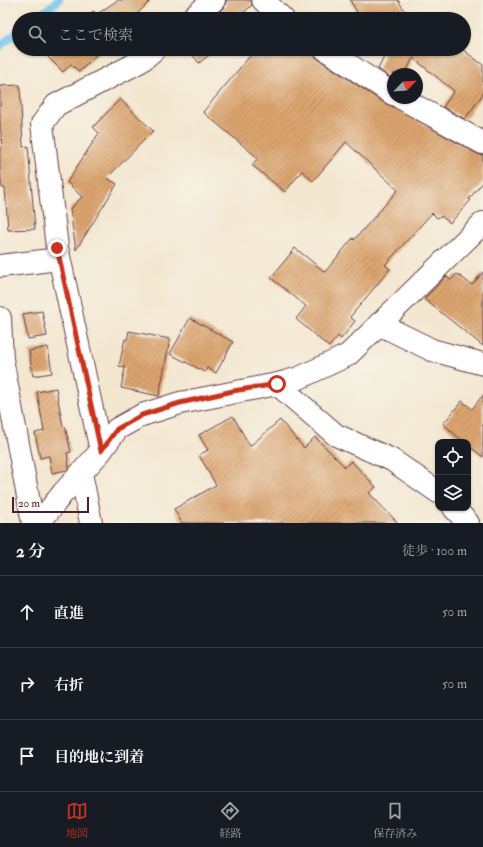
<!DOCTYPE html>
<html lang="ja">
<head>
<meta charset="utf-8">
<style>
  body { margin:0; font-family:"IM FELL Double Pica","Noto Serif JP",serif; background:#20242c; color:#f1f3f6 }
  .controls { position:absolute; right:12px; bottom:12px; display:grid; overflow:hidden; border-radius:8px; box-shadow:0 1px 3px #0004 }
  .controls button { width:36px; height:36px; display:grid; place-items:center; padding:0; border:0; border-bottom:1px solid #363941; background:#171b24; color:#f1f3f6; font:20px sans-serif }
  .compass { position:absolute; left:387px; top:68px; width:36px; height:36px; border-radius:50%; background:#171b24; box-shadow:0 1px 3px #0004; rotate:65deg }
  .scale { position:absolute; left:12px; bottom:10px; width:77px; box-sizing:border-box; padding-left:4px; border:2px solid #4a1f2b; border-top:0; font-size:11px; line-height:14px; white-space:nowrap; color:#4a1f2b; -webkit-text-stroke:3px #f7f3e8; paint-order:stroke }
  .stop { position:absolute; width:12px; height:12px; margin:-9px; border:3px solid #c8321e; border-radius:50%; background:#fff }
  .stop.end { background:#c8321e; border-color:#fff; box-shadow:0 1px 4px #0008 }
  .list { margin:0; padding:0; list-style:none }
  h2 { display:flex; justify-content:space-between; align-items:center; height:52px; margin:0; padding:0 16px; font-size:17px }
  h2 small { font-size:13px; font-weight:400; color:#9ea1a6 }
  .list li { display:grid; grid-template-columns:26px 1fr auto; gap:12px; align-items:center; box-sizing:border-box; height:72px; padding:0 16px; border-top:1px solid #363941 }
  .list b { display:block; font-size:15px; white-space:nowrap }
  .list em { font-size:13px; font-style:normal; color:#9ea1a6 }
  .icon { flex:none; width:22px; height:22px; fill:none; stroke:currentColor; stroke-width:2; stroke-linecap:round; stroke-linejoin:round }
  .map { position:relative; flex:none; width:483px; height:523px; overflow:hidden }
  .search { position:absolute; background:#171b24; box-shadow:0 1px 3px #0004; left:12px; right:12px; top:12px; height:44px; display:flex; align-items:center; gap:10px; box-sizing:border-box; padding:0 14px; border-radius:22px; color:#9ea1a6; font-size:15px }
  .sheet { height:268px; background:#171b24 }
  nav { display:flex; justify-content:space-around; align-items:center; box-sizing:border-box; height:56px; border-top:1px solid #363941; background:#171b24; font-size:11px; color:#9ea1a6 }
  nav a { display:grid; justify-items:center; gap:2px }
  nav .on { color:#c8321e }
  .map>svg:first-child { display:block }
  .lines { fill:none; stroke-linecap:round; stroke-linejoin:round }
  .stream { stroke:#6ec1ea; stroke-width:8 }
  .building { fill:url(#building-hatch) }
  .street-casing { stroke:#633d44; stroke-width:24 }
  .street { stroke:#fff; stroke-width:22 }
  .route { stroke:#c8321e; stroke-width:5 }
</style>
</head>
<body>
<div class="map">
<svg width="483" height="523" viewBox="0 0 483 523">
  <defs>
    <pattern id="building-hatch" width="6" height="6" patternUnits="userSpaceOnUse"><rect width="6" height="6" fill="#dca56f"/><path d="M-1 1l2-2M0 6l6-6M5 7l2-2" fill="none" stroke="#b4865b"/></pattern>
  </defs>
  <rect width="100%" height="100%" fill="#f7f3e8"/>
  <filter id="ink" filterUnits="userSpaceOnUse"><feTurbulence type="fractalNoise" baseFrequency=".025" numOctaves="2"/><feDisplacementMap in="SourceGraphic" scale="8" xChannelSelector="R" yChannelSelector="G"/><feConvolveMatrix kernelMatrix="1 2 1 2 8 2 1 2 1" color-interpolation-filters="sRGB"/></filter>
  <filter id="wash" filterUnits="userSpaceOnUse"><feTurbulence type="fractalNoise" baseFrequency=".012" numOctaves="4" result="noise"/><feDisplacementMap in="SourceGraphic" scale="16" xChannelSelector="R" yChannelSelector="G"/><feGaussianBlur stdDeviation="0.9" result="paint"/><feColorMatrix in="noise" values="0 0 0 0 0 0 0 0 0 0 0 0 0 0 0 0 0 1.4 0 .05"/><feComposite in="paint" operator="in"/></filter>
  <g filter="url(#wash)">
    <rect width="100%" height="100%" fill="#f3e7d0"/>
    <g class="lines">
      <g class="stream">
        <polyline points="35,19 59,0"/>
        <polyline points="0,46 19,31"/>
      </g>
    </g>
    <g id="blocks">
      <g class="building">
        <polygon points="118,0 151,0 132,19 85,19 93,11 97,14"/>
        <polygon points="226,0 251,0 252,5 237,19 211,19 222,9 226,5"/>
        <polygon points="350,0 398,0 409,19 361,19"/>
        <polygon points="55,49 102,49 79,72 71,64 63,72 48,57"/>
        <polygon points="188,49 217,49 199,63"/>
        <polygon points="256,49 307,49 318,59 386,104 392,106 477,154 483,156 483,182 469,199 471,200 450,223 441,216 437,218 432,213 385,265 390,269 350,317 355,321 341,339 338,336 329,347 296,319 306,306 271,278 295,248 325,272 353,238 354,240 398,190 346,142 313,181 302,171 285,192 252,165 258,158 203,112"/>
        <polygon points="379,49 462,49 483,65 483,94 465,119 443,107 454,91 413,58 405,74 393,74 393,79 378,69 384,57"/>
        <polygon points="20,85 23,147 28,146 35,229 8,230 5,188 2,188 0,168 0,149 2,149 0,120 0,86"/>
        <polygon points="120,99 153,131 107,178 117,184 76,250 70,209 82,197 67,182 99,133 93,127"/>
        <polygon points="483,272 483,346 424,299 446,276 451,280 457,274 472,285"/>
        <polygon points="42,311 47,336 28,339 23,314"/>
        <polygon points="190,318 233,342 216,373 207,368 205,372 170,354"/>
        <polygon points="129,331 170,339 159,396 121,388 125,367 119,366 125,339 127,340"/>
        <polygon points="48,347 52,373 33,376 29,351"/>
        <polygon points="56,388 63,427 65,426 71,452 67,453 69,467 67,470 52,473 49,456 40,458 35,433 44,431 37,392"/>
        <polygon points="483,395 483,457 468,445 468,442 464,442 443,424 462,401 472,409"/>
        <polygon points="233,416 250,446 280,420 304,448 315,437 345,467 351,461 376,487 369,493 398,523 182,523 174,509 216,485 199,455 208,450 199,435"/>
      </g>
    </g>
  </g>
  <g filter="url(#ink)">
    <use href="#blocks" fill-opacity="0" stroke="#633d44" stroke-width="1"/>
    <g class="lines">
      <defs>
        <g id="street">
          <polyline points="263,0 283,19"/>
          <polyline points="191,19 214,0"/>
          <polyline points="325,49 393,94"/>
          <polyline points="401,98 483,143"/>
          <polyline points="0,266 59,259"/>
          <polyline points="0,318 2,359 33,523"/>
          <polyline points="379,324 432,350 483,364"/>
          <polyline points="277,384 336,435 392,460 438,492"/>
          <polyline points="101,451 57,247 42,124 56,105 141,61 155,49"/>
          <polyline points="81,473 91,523"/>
          <polyline points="454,508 468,523"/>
          <polyline points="39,523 63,493 101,451 117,429 142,415 180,403 277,384 299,378 348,355 483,223"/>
        </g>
      </defs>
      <use href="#street" class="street-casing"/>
      <use href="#street" class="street"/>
    </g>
  </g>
  <g class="lines" filter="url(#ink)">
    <polyline class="route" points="57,248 101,451 117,429 142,415 180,403 233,391 277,384"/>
  </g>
</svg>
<div class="controls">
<button><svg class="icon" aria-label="locate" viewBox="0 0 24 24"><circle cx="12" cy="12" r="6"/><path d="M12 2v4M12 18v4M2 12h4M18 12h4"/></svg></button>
<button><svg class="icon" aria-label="layers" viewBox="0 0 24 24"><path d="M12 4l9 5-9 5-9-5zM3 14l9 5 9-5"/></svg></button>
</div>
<svg class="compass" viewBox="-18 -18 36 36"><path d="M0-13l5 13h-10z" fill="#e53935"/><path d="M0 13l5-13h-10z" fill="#9ea1a6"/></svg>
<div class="scale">20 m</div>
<div class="stop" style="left:277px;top:384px"></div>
<div class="stop end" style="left:57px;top:248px"></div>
<div class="search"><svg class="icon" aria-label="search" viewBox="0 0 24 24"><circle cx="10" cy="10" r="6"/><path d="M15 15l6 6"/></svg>ここで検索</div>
</div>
<section class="sheet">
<h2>2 分<small>徒歩 · 100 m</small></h2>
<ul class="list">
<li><svg class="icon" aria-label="ahead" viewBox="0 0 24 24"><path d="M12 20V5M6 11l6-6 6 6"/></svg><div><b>直進</b></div><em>50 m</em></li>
<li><svg class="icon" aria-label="right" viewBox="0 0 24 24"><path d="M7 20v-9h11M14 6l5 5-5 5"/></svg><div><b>右折</b></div><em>50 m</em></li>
<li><svg class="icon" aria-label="arrive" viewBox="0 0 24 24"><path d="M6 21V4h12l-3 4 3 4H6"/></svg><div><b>目的地に到着</b></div></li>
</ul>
</section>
<nav>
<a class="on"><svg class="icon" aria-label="map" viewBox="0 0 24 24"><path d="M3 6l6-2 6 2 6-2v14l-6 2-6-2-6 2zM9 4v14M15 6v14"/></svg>地図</a>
<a><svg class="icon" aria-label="directions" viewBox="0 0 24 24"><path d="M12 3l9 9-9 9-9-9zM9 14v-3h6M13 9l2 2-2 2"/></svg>経路</a>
<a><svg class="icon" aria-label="saved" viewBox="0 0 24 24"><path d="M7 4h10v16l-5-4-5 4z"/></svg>保存済み</a>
</nav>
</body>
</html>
